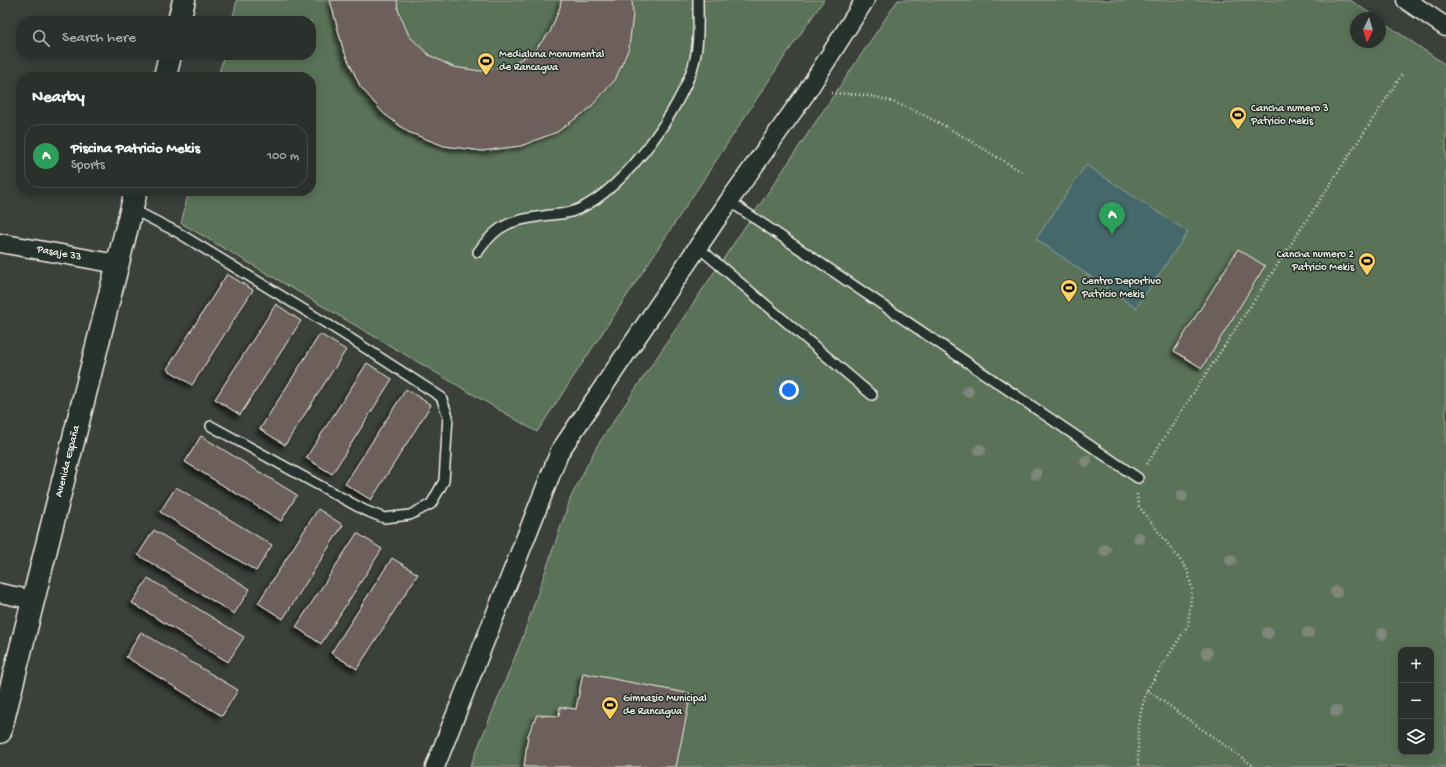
<!DOCTYPE html>
<html lang="en">
<head>
<meta charset="utf-8">
<style>
  body { margin:0; font-family:"Gochi Hand",sans-serif; background:#343834; color:#f1f3f6 }
  .controls { position:absolute; right:12px; bottom:12px; display:grid; overflow:hidden; border-radius:8px; box-shadow:0 2px 10px #0003 }
  .controls button { width:36px; height:36px; display:grid; place-items:center; padding:0; border:0; border-bottom:1px solid #484b48; background:#2c302c; color:#f1f3f6; font:20px sans-serif }
  .compass { position:absolute; left:1350px; top:12px; width:36px; height:36px; border-radius:50%; background:#2c302c; box-shadow:0 2px 10px #0003; rotate:185deg }
  .you { position:absolute; left:789px; top:390px; width:14px; height:14px; margin:-10px; border:3px solid #fff; border-radius:50%; background:#1a73e8; box-shadow:0 0 0 6px #1a73e833 }
  .badge { display:grid; place-items:center; width:26px; height:26px; border-radius:50%; background:#ffd166; color:#fff; font-size:13px; font-weight:700 }
  .pin { position:absolute; translate:-50% -33px; filter:drop-shadow(0 1px 2px #0008) }
  .pin::after { content:''; position:absolute; top:21px; width:14px; height:12px; background:inherit; clip-path:polygon(0 0,100% 0,50% 100%) }
  .list { margin:0; padding:0; list-style:none }
  h2 { display:flex; justify-content:space-between; align-items:center; height:52px; margin:0; padding:0 16px; font-size:17px }
  h2 small { font-size:13px; font-weight:400; color:#a6a9a9 }
  .list li { display:grid; grid-template-columns:26px 1fr auto; gap:12px; align-items:center; box-sizing:border-box; height:64px; margin:0 8px 8px; padding:0 8px; border:1px solid #484b48; border-radius:16px }
  .list b { display:block; font-size:15px; white-space:nowrap }
  .list p { margin:0; font-size:13px; white-space:nowrap; color:#a6a9a9 }
  .list em { font-size:13px; font-style:normal; color:#a6a9a9 }
  .icon { flex:none; width:22px; height:22px; fill:none; stroke:currentColor; stroke-width:2; stroke-linecap:round; stroke-linejoin:round }
  .map { position:relative; flex:none; width:1446px; height:767px; overflow:hidden }
  .search { position:absolute; background:#2c302c; box-shadow:0 2px 10px #0003; left:16px; top:16px; width:300px; height:44px; display:flex; align-items:center; gap:10px; box-sizing:border-box; padding:0 14px; border-radius:16px; color:#a6a9a9; font-size:15px }
  .panel { position:absolute; background:#2c302c; box-shadow:0 2px 10px #0003; left:16px; top:72px; width:300px; height:124px; border-radius:16px }
  .map>svg:first-child { display:block }
  .green { fill:#5a7358; stroke:#a7b2a0; fill-rule:evenodd }
  .water { fill:#45676b; stroke:#8b9e9d }
  .building { fill:#6d605c; stroke:#f4f1e8; filter:url(#shadow) }
  .lines { fill:none; stroke-linecap:round; stroke-linejoin:round }
  .lane-casing { stroke:#f4f1e8; stroke-width:12 }
  .street-casing { stroke:#f4f1e8; stroke-width:21 }
  .primary-casing { stroke:#f4f1e8; stroke-width:25 }
  .path { stroke:#f4f1e8; stroke-width:2.5; stroke-dasharray:1 3; stroke-linecap:butt }
  .lane { stroke:#26332d; stroke-width:9 }
  .street { stroke:#26332d; stroke-width:18 }
  .primary { stroke:#26332d; stroke-width:22 }
  .tree { fill:#7f867a }
  .labels { text-anchor:middle; dominant-baseline:central; stroke-width:3; stroke-linejoin:round; paint-order:stroke }
  .poi-label { font-size:11px; fill:#f4f1e8; stroke:#26332d; text-anchor:start }
  .street-label { font-size:11px; fill:#f4f1e8; stroke:#26332d }
</style>
</head>
<body>
<div class="map">
<svg width="1446" height="767" viewBox="0 0 1446 767">
  <defs>
    <filter id="shadow"><feDropShadow dx="-3.5" dy="3.5" stdDeviation="2" flood-color="#0009"/></filter>
  </defs>
  <rect width="100%" height="100%" fill="#3b403b"/>
  <filter id="ink" filterUnits="userSpaceOnUse"><feTurbulence type="fractalNoise" baseFrequency=".025" numOctaves="2"/><feDisplacementMap in="SourceGraphic" scale="8" xChannelSelector="R" yChannelSelector="G"/><feConvolveMatrix kernelMatrix="1 2 1 2 8 2 1 2 1" color-interpolation-filters="sRGB"/></filter>
  <g filter="url(#ink)">
    <g class="green">
      <polygon points="237,0 824,0 783,59 537,432 181,223 189,191 311,191 311,77 218,77 224,55 311,55 311,21 232,21"/>
      <path d="M898,0H1350L1377,18H1356V42H1380V20L1446,65V767H470L521,642L571,497L597,446ZM1401,650H1431V752H1401Z"/>
    </g>
    <polygon class="water" points="1086,165 1188,232 1136,308 1036,239"/>
    <g class="building">
      <polygon points="330,0 397,0 398,10 409,36 429,55 453,67 481,71 508,66 532,53 550,32 560,7 561,0 632,0 633,14 629,48 615,80 589,109 557,132 521,146 482,151 444,146 408,132 383,113 360,86 343,49"/>
      <polygon points="1238,249 1265,266 1202,368 1174,351"/>
      <polygon points="227,274 253,290 192,385 167,369"/>
      <polygon points="276,304 301,321 240,415 215,399"/>
      <polygon points="320,334 346,350 285,445 260,429"/>
      <polygon points="367,363 392,379 332,474 306,458"/>
      <polygon points="406,389 431,405 371,500 345,484"/>
      <polygon points="201,436 297,495 281,521 185,462"/>
      <polygon points="176,487 272,545 256,571 160,512"/>
      <polygon points="318,509 343,525 283,619 258,603"/>
      <polygon points="154,530 250,589 234,614 138,555"/>
      <polygon points="357,533 382,549 321,644 296,627"/>
      <polygon points="392,558 418,574 357,669 331,653"/>
      <polygon points="148,578 244,637 228,662 132,603"/>
      <polygon points="141,632 238,690 222,716 126,657"/>
      <polygon points="583,673 691,694 676,767 524,767 528,735 537,715 559,716 560,707 576,709"/>
    </g>
    <g class="lines">
      <defs>
        <g id="lane">
          <polyline points="729,201 1138,478"/>
          <polyline points="132,209 177,232 342,333 441,397 448,416 444,481 431,504 410,515 384,518 364,510 211,426"/>
          <polyline points="698,247 872,395"/>
          <path d="M478,252C499,221 515,220 550,215C557,214 565,214 571,212C619,196 672,121 690,75C700,51 698,25 698,0"/>
        </g>
        <g id="street">
          <polyline points="1406,0 1446,27"/>
          <path id="s1" d="M0,243L117,264"/>
          <polyline points="0,593 33,600"/>
          <polyline points="435,767 560,451 729,201 806,93 865,0"/>
        </g>
        <g id="primary">
          <polyline points="179,21 184,0"/>
          <polyline points="165,77 170,55"/>
          <path id="s2" d="M0,732L136,191"/>
        </g>
      </defs>
      <use href="#lane" class="lane-casing"/>
      <use href="#street" class="street-casing"/>
      <use href="#primary" class="primary-casing"/>
      <g class="path">
        <path d="M831,93C848,94 867,94 883,99C929,112 982,149 1024,173"/>
        <polyline points="1147,464 1403,73"/>
        <polyline points="1137,494 1138,505 1187,569 1192,589 1188,625 1147,690 1141,711 1138,733 1138,767"/>
        <polyline points="1147,690 1255,767"/>
      </g>
      <use href="#lane" class="lane"/>
      <use href="#street" class="street"/>
      <use href="#primary" class="primary"/>
    </g>
    <g class="tree">
      <circle cx="968" cy="391" r="6"/>
      <circle cx="980" cy="450" r="6"/>
      <circle cx="1086" cy="461" r="6"/>
      <circle cx="1036" cy="474" r="6"/>
      <circle cx="1182" cy="496" r="6"/>
      <circle cx="1139" cy="538" r="6"/>
      <circle cx="1105" cy="550" r="6"/>
      <circle cx="1231" cy="560" r="6"/>
      <circle cx="1336" cy="592" r="6"/>
      <circle cx="1268" cy="633" r="6"/>
      <circle cx="1308" cy="633" r="6"/>
      <circle cx="1382" cy="634" r="6"/>
      <circle cx="1207" cy="653" r="6"/>
      <circle cx="1336" cy="711" r="6"/>
    </g>
  </g>
  <defs>
    <symbol id="stadium-pin" viewBox="-11 -11 22 30"><path d="M0 17L-7.5 6A9.5 9.5 0 1 1 7.5 6Z" fill="#ffd166" stroke="#26332d"/><path d="M0-5a6.5 5 0 1 0 0 10a6.5 5 0 1 0 0-10ZM-3.5-1.8h7v3.6h-7Z" fill="#111"/></symbol>
  </defs>
  <g fill-rule="evenodd">
    <use href="#stadium-pin" x="476" y="51" width="20" height="27"/>
    <use href="#stadium-pin" x="1228" y="105" width="20" height="27"/>
    <use href="#stadium-pin" x="1357" y="251" width="20" height="27"/>
    <use href="#stadium-pin" x="1059" y="278" width="20" height="27"/>
    <use href="#stadium-pin" x="600" y="695" width="20" height="27"/>
  </g>
  <g class="labels">
    <g class="poi-label">
      <text x="499" y="55">Medialuna Monumental<tspan x="499" dy="13">de Rancagua</tspan></text>
      <text x="1251" y="109">Cancha numero 3<tspan x="1251" dy="13">Patricio Mekis</tspan></text>
      <text x="1354" y="255" text-anchor="end">Cancha numero 2<tspan x="1354" dy="13">Patricio Mekis</tspan></text>
      <text x="1082" y="282">Centro Deportivo<tspan x="1082" dy="13">Patricio Mekis</tspan></text>
      <text x="623" y="699">Gimnasio Municipal<tspan x="623" dy="13">de Rancagua</tspan></text>
    </g>
    <g class="street-label">
      <text stroke="none"><textPath href="#s1" startOffset="60">Pasaje 33</textPath></text>
      <text stroke="none"><textPath href="#s2" startOffset="279">Avenida España</textPath></text>
    </g>
  </g>
</svg>
<div class="controls">
<button>+</button>
<button>−</button>
<button><svg class="icon" aria-label="layers" viewBox="0 0 24 24"><path d="M12 4l9 5-9 5-9-5zM3 14l9 5 9-5"/></svg></button>
</div>
<svg class="compass" viewBox="-18 -18 36 36"><path d="M0-13l5 13h-10z" fill="#e53935"/><path d="M0 13l5-13h-10z" fill="#a6a9a9"/></svg>
<div class="you"></div>
<div class="pin badge" style="left:1112px;top:235px;background:#2e9e5b">A</div>
<div class="search"><svg class="icon" aria-label="search" viewBox="0 0 24 24"><circle cx="10" cy="10" r="6"/><path d="M15 15l6 6"/></svg>Search here</div>
<section class="panel">
<h2>Nearby<small></small></h2>
<ul class="list">
<li><span class="badge" style="background:#2e9e5b">A</span><div><b>Piscina Patricio Mekis</b><p>Sports</p></div><em>100 m</em></li>
</ul>
</section>
</div>
</body>
</html>
